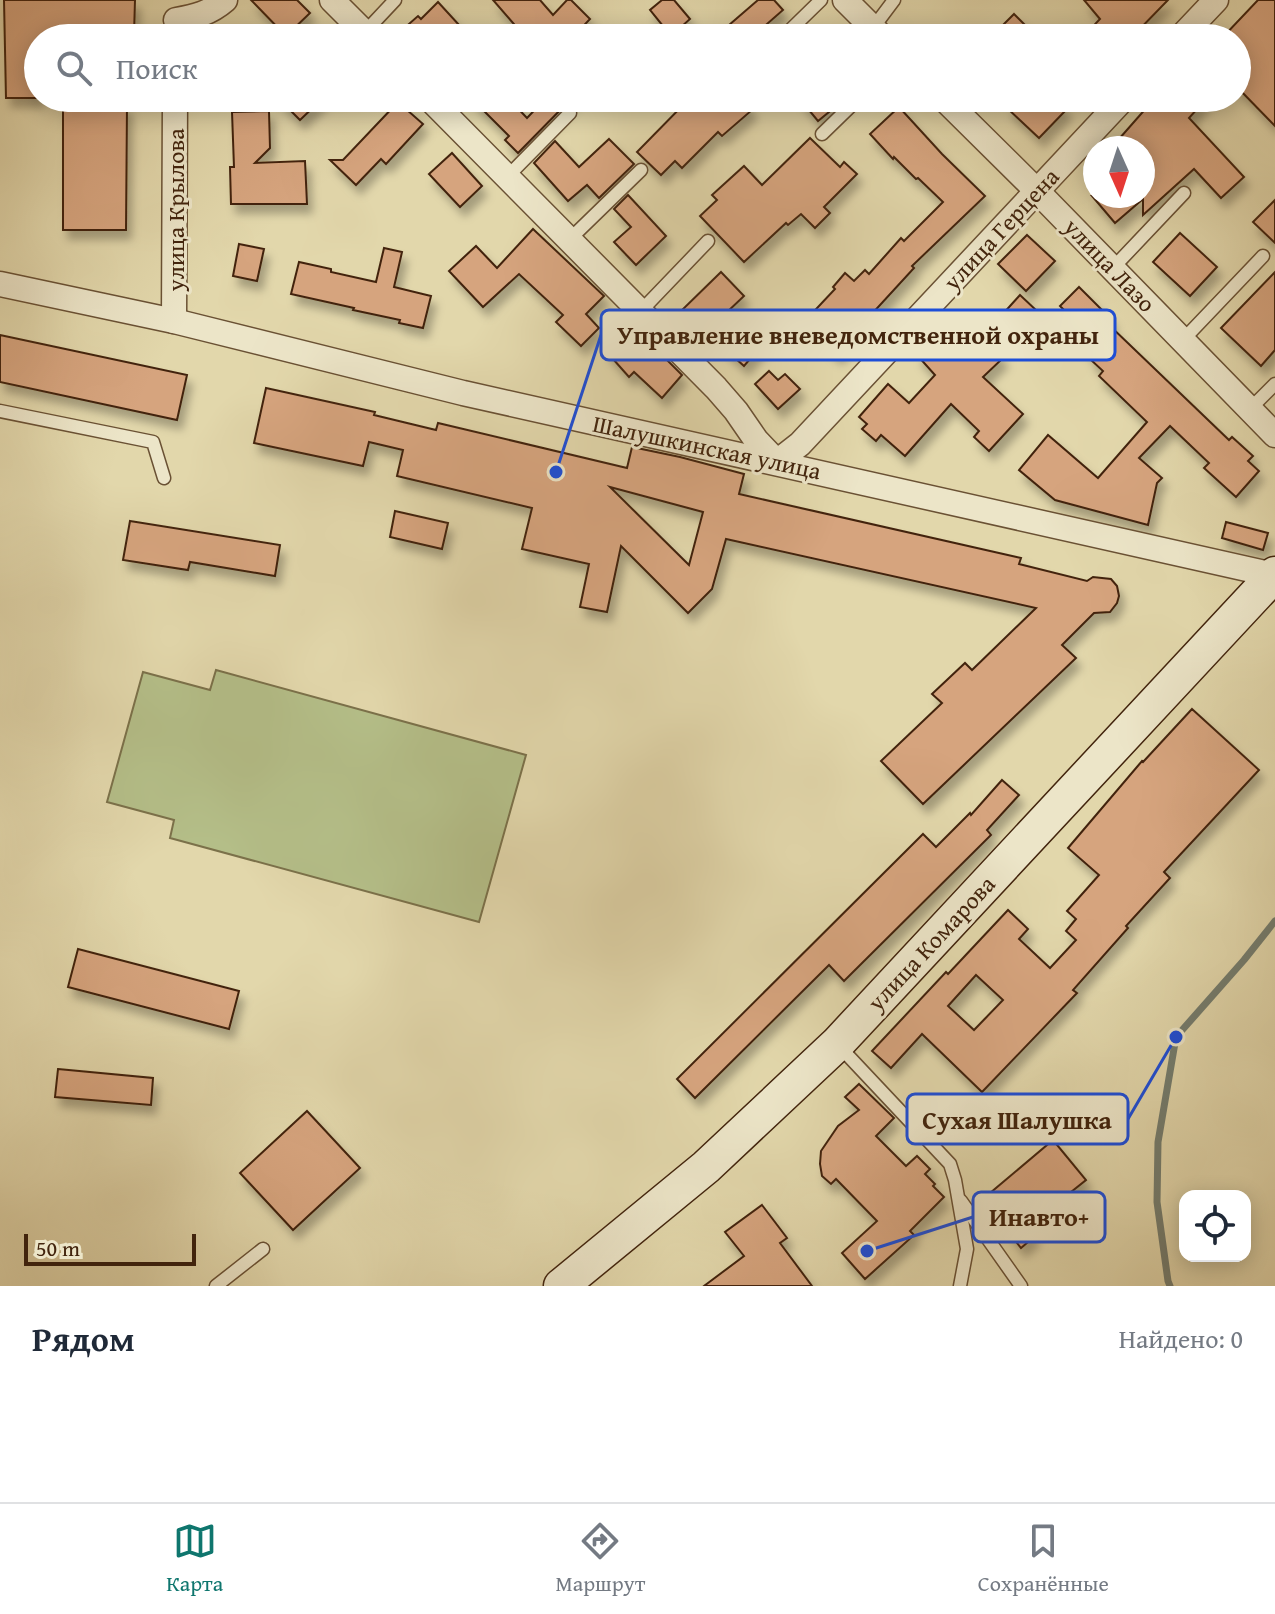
<!DOCTYPE html>
<html lang="ru">
<head>
<meta charset="utf-8">
<style>
  body { margin:0; font-family:"Gentium Book Plus",serif; background:#f2f2f3; color:#1f2937 }
  .controls { position:absolute; right:24px; bottom:24px; display:grid; overflow:hidden; border-radius:16px; box-shadow:0 4px 20px #0003 }
  .controls button { width:72px; height:72px; display:grid; place-items:center; padding:0; border:0; border-bottom:2px solid #e0e1e3; background:#fff; color:#1f2937; font:40px sans-serif }
  .compass { position:absolute; left:1083px; top:136px; width:72px; height:72px; border-radius:50%; background:#fff; box-shadow:0 4px 20px #0003; rotate:177deg }
  .scale { position:absolute; left:24px; bottom:20px; width:172px; box-sizing:border-box; padding-left:8px; border:4px solid #42240d; border-top:0; font-size:22px; line-height:28px; white-space:nowrap; color:#42240d; -webkit-text-stroke:6px #ece5c8; paint-order:stroke }
  .list { margin:0; padding:0; list-style:none }
  h2 { display:flex; justify-content:space-between; align-items:center; height:104px; margin:0; padding:0 32px; font-size:34px }
  h2 small { font-size:26px; font-weight:400; color:#747a83 }
  .icon { flex:none; width:44px; height:44px; fill:none; stroke:currentColor; stroke-width:2; stroke-linecap:round; stroke-linejoin:round }
  .map { position:relative; flex:none; width:1275px; height:1286px; overflow:hidden }
  .search { position:absolute; background:#fff; box-shadow:0 4px 20px #0003; left:24px; right:24px; top:24px; height:88px; display:flex; align-items:center; gap:20px; box-sizing:border-box; padding:0 28px; border-radius:44px; color:#747a83; font-size:30px }
  .sheet { height:216px; background:#fff }
  nav { display:flex; justify-content:space-around; align-items:center; box-sizing:border-box; height:112px; border-top:2px solid #e0e1e3; background:#fff; font-size:22px; color:#747a83 }
  nav a { display:grid; justify-items:center; gap:4px }
  nav .on { color:#0f766e }
  .map>svg:first-child { display:block }
  .green { fill:#b4be88; stroke:#7b714a; stroke-width:2 }
  .lines { fill:none; stroke-linecap:round; stroke-linejoin:round }
  .stream { stroke:#747d6f; stroke-width:7 }
  .building { fill:#d6a47e; stroke:#42240d; stroke-width:2; fill-rule:evenodd; filter:url(#shadow) }
  .service-casing { stroke:#6a5134; stroke-width:15 }
  .minor-casing { stroke:#6a5134; stroke-width:27 }
  .secondary-casing { stroke:#42240d; stroke-width:37 }
  .service { stroke:#ece5c8; stroke-width:12 }
  .minor { stroke:#ece5c8; stroke-width:24 }
  .secondary { stroke:#ece5c8; stroke-width:34 }
  .labels { text-anchor:middle; dominant-baseline:central; stroke-width:6; stroke-linejoin:round; paint-order:stroke }
  .street-label { font-size:24px; fill:#42240d; stroke:#ece5c8 }
  .leader { fill:none; stroke:#1d4ed8; stroke-width:3 }
  .callout-dot { fill:#1d4ed8; stroke:#ece5c8; stroke-width:3 }
  .callout { fill:#ece5c8; stroke:#1d4ed8; stroke-width:3 }
  .callout-label { font-size:26px; text-anchor:middle; font-weight:bold; fill:#42240d }
</style>
</head>
<body>
<div class="map">
<svg width="1275" height="1286" viewBox="0 0 1275 1286">
  <defs>
    <filter id="shadow"><feDropShadow dx="5" dy="9" stdDeviation="4" flood-color="#0004"/></filter>
  </defs>
  <rect width="100%" height="100%" fill="#e2d7ab"/>
  <filter id="stains"><feTurbulence type="fractalNoise" baseFrequency=".0025" numOctaves="4"/><feColorMatrix values="0 0 0 0 .2 0 0 0 0 .09 0 0 0 0 .02 0 0 0 .5 -.17"/></filter>
  <radialGradient id="worn" r=".72"><stop offset=".6" stop-color="#630" stop-opacity="0"/><stop offset="1" stop-color="#630" stop-opacity=".3"/></radialGradient>
  <polygon class="green" points="216,670 526,755 479,922 170,838 174,820 107,802 143,672 210,690"/>
  <g class="lines">
    <polyline class="stream" points="1170,1286 1168,1281 1157,1202 1158,1142 1176,1037 1244,960 1275,921"/>
  </g>
  <g class="building">
    <polygon points="4,0 135,0 134,34 71,33 71,38 38,38 38,98 6,98"/>
    <polygon points="251,0 297,0 310,13 286,36"/>
    <polygon points="493,0 540,0 553,15 567,0 571,0 590,19 572,38 526,38"/>
    <polygon points="662,0 674,0 690,19 671,36 650,10"/>
    <polygon points="758,0 774,0 783,10 751,38 714,38"/>
    <polygon points="1084,0 1168,0 1131,38 1082,38 1100,19"/>
    <polygon points="1258,0 1275,0 1275,126 1237,87 1237,38 1222,38"/>
    <polygon points="438,2 471,38 393,38 418,16 421,19"/>
    <polygon points="1014,14 1038,38 990,38"/>
    <polygon points="278,98 323,98 300,120"/>
    <polygon points="471,98 508,98 527,118 546,98 572,98 518,153 505,140 509,136"/>
    <polygon points="690,98 742,98 752,110 722,136 718,132 682,168 675,161 661,175 637,152"/>
    <polygon points="799,98 846,98 818,121"/>
    <polygon points="1017,98 1055,98 1067,109 1039,138 1007,108"/>
    <polygon points="1155,98 1207,98 1189,118 1244,177 1221,198 1194,169 1143,215 1143,199 1115,223 1092,196 1143,196 1143,148 1129,148 1119,139"/>
    <polygon points="398,102 423,124 386,164 381,159 356,185 330,160 343,160"/>
    <polygon points="63,104 127,105 126,230 63,230"/>
    <polygon points="899,107 942,154 985,196 912,266 914,268 858,329 860,331 837,355 803,323 835,289 833,287 845,273 854,281 865,270 869,274 901,238 904,241 943,202 918,178 916,179 894,157 893,159 870,134"/>
    <polygon points="269,111 270,148 255,163 305,161 307,204 231,204 230,167 234,167 232,112"/>
    <polygon points="810,138 840,167 844,162 857,174 824,207 830,213 815,228 801,214 788,225 786,223 744,262 700,216 717,200 712,195 744,166 762,185"/>
    <polygon points="609,139 634,164 599,198 587,185 568,201 534,163 555,141 579,167"/>
    <polygon points="452,153 482,186 460,207 429,174"/>
    <polygon points="628,195 666,236 636,265 614,242 631,227 614,209"/>
    <polygon points="1275,200 1275,243 1253,222"/>
    <polygon points="533,229 604,296 586,314 599,328 581,346 556,322 563,315 519,274 483,307 449,271 476,246 497,268"/>
    <polygon points="1180,233 1217,267 1190,296 1153,262"/>
    <polygon points="1027,235 1055,261 1026,291 998,264"/>
    <polygon points="239,244 264,249 257,281 233,276"/>
    <polygon points="384,248 402,252 394,287 431,296 423,328 399,323 400,320 353,310 354,308 291,294 299,262 331,269 331,272 376,282"/>
    <polygon points="721,272 744,296 725,314 761,346 744,366 706,332 703,336 680,312"/>
    <polygon points="1275,272 1275,350 1261,366 1221,328"/>
    <polygon points="1079,287 1112,320 1108,324 1229,440 1232,437 1253,456 1248,461 1259,471 1236,497 1204,468 1209,463 1170,426 1139,458 1162,478 1157,483 1148,525 1055,500 1019,470 1048,435 1098,478 1147,422 1099,376 1103,371 1090,359 1093,356 1075,338 1083,329 1060,306"/>
    <polygon points="1020,295 1037,311 1007,343 991,327"/>
    <polygon points="628,329 655,359 660,353 682,375 662,398 634,372 629,377 605,350"/>
    <polygon points="942,331 970,359 987,342 1003,358 983,377 1023,414 989,451 974,437 979,431 951,404 905,456 881,435 876,441 862,429 867,424 859,417 888,384 909,403 935,375 917,355"/>
    <polygon points="0,335 187,375 177,420 0,382"/>
    <polygon points="769,371 778,380 785,374 800,389 778,409 755,384"/>
    <path d="M266,388L375,412L374,415L436,430L438,423L627,468L632,447L680,457L744,474L739,494L1021,558L1019,564L1087,581L1093,577L1111,579L1117,586L1119,596L1117,603L1110,612L1094,613L1062,645L1076,658L923,804L881,761L942,703L932,694L965,663L972,670L1036,608L726,539L712,589L688,613L621,546L607,612L580,607L589,564L522,549L532,508L397,476L403,450L369,442L363,466L254,443ZM610,487L703,512L689,565Z"/>
    <polygon points="395,511 448,523 442,549 390,537"/>
    <polygon points="130,521 280,545 275,576 190,562 188,570 123,560"/>
    <polygon points="1226,522 1268,533 1263,550 1222,538"/>
    <path d="M1192,709L1259,770L1164,872L1170,878L1126,926L1128,928L1073,990L1077,993L982,1092L922,1034L891,1068L872,1051L946,972L948,974L1008,910L1028,929L1019,939L1050,968L1076,940L1066,931L1076,919L1067,911L1099,875L1068,848L1142,761L1143,762ZM976,975L1003,1000L974,1030L948,1006Z"/>
    <polygon points="1002,780 1019,795 987,830 991,835 844,981 829,965 695,1098 677,1079 923,834 936,847 970,813 971,815"/>
    <polygon points="78,949 239,991 229,1029 68,987"/>
    <polygon points="58,1069 153,1078 151,1105 55,1097"/>
    <polygon points="859,1084 894,1118 876,1136 906,1166 917,1156 930,1169 925,1174 935,1184 933,1186 944,1197 910,1231 914,1235 865,1279 842,1253 877,1221 836,1179 831,1184 822,1176 820,1164 821,1151 838,1126 859,1110 845,1097"/>
    <polygon points="307,1111 360,1168 293,1230 240,1173"/>
    <polygon points="1053,1140 1086,1180 1027,1227 1035,1236 1021,1248 983,1199"/>
    <polygon points="762,1205 787,1238 780,1243 812,1286 704,1286 744,1256 725,1232"/>
  </g>
  <g class="lines">
    <defs>
      <g id="service">
        <polyline points="873,28 894,0"/>
        <polyline points="364,33 395,0"/>
        <polyline points="497,38 501,34"/>
        <polyline points="782,38 821,0"/>
        <polyline points="822,134 859,98"/>
        <polyline points="507,177 570,113"/>
        <polyline points="569,240 641,170"/>
        <polyline points="1113,268 1184,193"/>
        <polyline points="640,312 708,241"/>
        <polyline points="1183,340 1263,256"/>
        <polyline points="1250,409 1275,384"/>
        <polyline points="0,411 153,442 164,478"/>
        <polyline points="839,1046 950,1164 955,1180 967,1249 960,1286"/>
        <polyline points="961,1201 1021,1286"/>
        <polyline points="216,1286 263,1249"/>
      </g>
      <g id="minor">
        <polyline points="332,0 370,38"/>
        <polyline points="845,0 883,38"/>
        <path d="M176,20C195,17 210,13 225,0"/>
        <polyline points="1180,38 1216,0"/>
        <polyline points="429,98 716,388 736,411 756,440 777,462 800,444 1124,98"/>
        <polyline points="943,98 1037,191 1275,435"/>
        <polyline points="0,284 174,321 463,393 1274,575"/>
        <polyline points="174,321 175,98"/>
      </g>
      <polyline id="secondary" points="561,1286 706,1167 837,1044 1275,574"/>
    </defs>
    <use href="#service" class="service-casing"/>
    <use href="#minor" class="minor-casing"/>
    <use href="#secondary" class="secondary-casing"/>
    <use href="#service" class="service"/>
    <use href="#minor" class="minor"/>
    <use href="#secondary" class="secondary"/>
  </g>
  <g class="labels">
    <g class="street-label">
      <text transform="translate(175 210) rotate(-90)">улица Крылова</text>
      <text transform="translate(1001 229) rotate(-47)">улица Герцена</text>
      <text transform="translate(1110 265) rotate(46)">улица Лазо</text>
      <text transform="translate(707 447) rotate(12)">Шалушкинская улица</text>
      <text transform="translate(931 943) rotate(-47)">улица Комарова</text>
    </g>
  </g>
  <path class="leader" d="M556 472L601 335M1176 1037L1128 1119M867 1251L973 1217"/>
  <g class="callout-dot">
    <circle cx="556" cy="472" r="8"/>
    <circle cx="1176" cy="1037" r="8"/>
    <circle cx="867" cy="1251" r="8"/>
  </g>
  <g class="callout">
    <rect x="601" y="310" width="514" height="50" rx="8"/>
    <rect x="907" y="1094" width="221" height="50" rx="8"/>
    <rect x="973" y="1192" width="132" height="50" rx="8"/>
  </g>
  <g class="callout-label">
    <text x="858" y="344">Управление вневедомственной охраны</text>
    <text x="1017" y="1129">Сухая Шалушка</text>
    <text x="1039" y="1226">Инавто+</text>
  </g>
  <rect width="100%" height="100%" filter="url(#stains)"/>
  <rect width="100%" height="100%" fill="url(#worn)"/>
</svg>
<div class="controls">
<button><svg class="icon" aria-label="locate" viewBox="0 0 24 24"><circle cx="12" cy="12" r="6"/><path d="M12 2v4M12 18v4M2 12h4M18 12h4"/></svg></button>
</div>
<svg class="compass" viewBox="-18 -18 36 36"><path d="M0-13l5 13h-10z" fill="#e53935"/><path d="M0 13l5-13h-10z" fill="#747a83"/></svg>
<div class="scale">50 m</div>
<div class="search"><svg class="icon" aria-label="search" viewBox="0 0 24 24"><circle cx="10" cy="10" r="6"/><path d="M15 15l6 6"/></svg>Поиск</div>
</div>
<section class="sheet">
<h2>Рядом<small>Найдено: 0</small></h2>
<ul class="list">
</ul>
</section>
<nav>
<a class="on"><svg class="icon" aria-label="map" viewBox="0 0 24 24"><path d="M3 6l6-2 6 2 6-2v14l-6 2-6-2-6 2zM9 4v14M15 6v14"/></svg>Карта</a>
<a><svg class="icon" aria-label="directions" viewBox="0 0 24 24"><path d="M12 3l9 9-9 9-9-9zM9 14v-3h6M13 9l2 2-2 2"/></svg>Маршрут</a>
<a><svg class="icon" aria-label="saved" viewBox="0 0 24 24"><path d="M7 4h10v16l-5-4-5 4z"/></svg>Сохранённые</a>
</nav>
</body>
</html>
